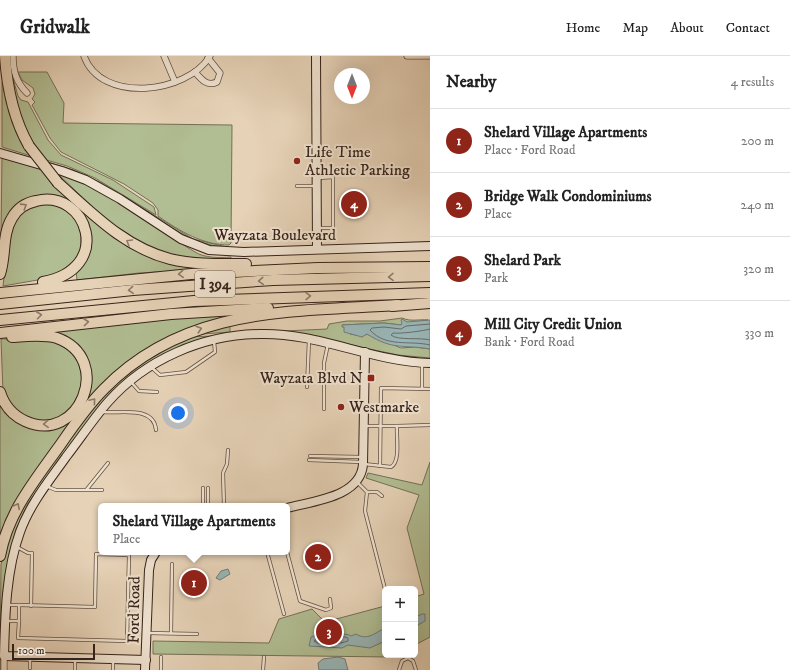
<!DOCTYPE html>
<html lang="en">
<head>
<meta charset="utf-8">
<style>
  body { margin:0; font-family:"IM FELL DW Pica",serif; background:#f6f6f6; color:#222 }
  .controls { position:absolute; right:12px; bottom:12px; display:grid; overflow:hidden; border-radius:6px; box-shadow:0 4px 16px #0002 }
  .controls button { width:36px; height:36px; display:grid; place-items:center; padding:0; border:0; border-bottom:1px solid #e0e0e0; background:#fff; color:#222; font:20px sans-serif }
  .compass { position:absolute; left:334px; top:12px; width:36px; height:36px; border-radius:50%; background:#fff; box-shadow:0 4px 16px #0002; rotate:180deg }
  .scale { position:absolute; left:12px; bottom:10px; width:83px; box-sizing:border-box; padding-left:4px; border:2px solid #37231a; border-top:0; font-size:11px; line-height:14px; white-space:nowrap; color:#37231a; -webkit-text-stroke:3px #efe2d0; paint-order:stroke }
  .you { position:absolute; left:178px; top:357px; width:14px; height:14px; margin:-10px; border:3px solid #fff; border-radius:50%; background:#1a73e8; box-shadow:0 0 0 6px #1a73e833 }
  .badge { display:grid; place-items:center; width:26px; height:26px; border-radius:50%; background:#8f2418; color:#fff; font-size:13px; font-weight:700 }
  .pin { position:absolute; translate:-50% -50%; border:2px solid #fff; box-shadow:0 1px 4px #0006 }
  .popup { position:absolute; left:98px; top:447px; width:192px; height:52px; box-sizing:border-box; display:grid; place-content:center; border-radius:6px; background:#fff; filter:drop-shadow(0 1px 3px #0005); font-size:13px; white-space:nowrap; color:#767676 }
  .popup b { font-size:15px; color:#222 }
  .popup::after { content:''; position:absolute; left:50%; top:100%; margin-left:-8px; border:8px solid transparent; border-top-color:#fff }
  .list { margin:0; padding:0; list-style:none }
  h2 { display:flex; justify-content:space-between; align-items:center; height:52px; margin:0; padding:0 16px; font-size:17px }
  h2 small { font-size:13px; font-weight:400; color:#767676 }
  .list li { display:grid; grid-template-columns:26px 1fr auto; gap:12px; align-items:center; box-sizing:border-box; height:64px; padding:0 16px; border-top:1px solid #e0e0e0 }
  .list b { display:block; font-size:15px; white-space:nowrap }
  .list p { margin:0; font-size:13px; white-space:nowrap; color:#767676 }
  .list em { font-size:13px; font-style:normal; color:#767676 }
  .map { position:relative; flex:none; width:430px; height:614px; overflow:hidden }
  header { display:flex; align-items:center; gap:24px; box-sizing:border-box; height:56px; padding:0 20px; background:#fff; border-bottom:1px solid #e0e0e0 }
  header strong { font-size:19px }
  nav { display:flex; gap:22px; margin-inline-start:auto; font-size:14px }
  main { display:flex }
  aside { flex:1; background:#fff }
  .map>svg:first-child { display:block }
  .green { fill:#b1bd92; stroke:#747056 }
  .water { fill:#99b6b7; stroke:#727b78 }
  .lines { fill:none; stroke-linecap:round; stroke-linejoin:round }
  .shore { stroke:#686c68; stroke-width:1 }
  .lane-casing { stroke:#634f41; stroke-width:4 }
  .street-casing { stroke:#634f41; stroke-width:7 }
  .secondary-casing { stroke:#37231a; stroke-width:10 }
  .highway-casing { stroke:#37231a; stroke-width:12 }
  .lane { stroke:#efe2d0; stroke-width:2.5 }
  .street { stroke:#efe2d0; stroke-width:5.5 }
  .secondary { stroke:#efe2d0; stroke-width:8 }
  .highway { stroke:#e6d2b7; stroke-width:10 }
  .highway-bridge-casing { stroke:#37231a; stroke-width:12; stroke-linecap:butt }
  .highway-bridge { stroke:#e6d2b7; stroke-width:10 }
  .oneway { stroke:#8e7a68 }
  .poi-dot { fill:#8f2418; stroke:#efe2d0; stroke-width:1.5 }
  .labels { text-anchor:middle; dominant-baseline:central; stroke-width:4; stroke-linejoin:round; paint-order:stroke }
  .shield { fill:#efe2d0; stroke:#6e5c51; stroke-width:1 }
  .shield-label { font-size:15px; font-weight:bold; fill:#37231a }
  .poi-label { font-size:16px; fill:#37231a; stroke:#efe2d0; text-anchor:start }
  .street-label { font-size:16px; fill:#37231a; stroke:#efe2d0 }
</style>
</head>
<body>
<header>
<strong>Gridwalk</strong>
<nav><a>Home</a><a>Map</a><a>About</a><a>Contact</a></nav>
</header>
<main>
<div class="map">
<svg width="430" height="614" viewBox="0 0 430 614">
  <rect width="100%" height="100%" fill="#e6d2b7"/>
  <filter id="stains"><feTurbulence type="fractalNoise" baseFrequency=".005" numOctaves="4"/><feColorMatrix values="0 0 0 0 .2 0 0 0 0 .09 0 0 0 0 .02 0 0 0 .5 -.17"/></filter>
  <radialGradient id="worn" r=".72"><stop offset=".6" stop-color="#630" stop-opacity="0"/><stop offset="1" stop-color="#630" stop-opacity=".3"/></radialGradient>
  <g class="green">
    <path d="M18,16H47L64,47L63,67L232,69L231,187L229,189C203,189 181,176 158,160V154L153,147L124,128L61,96L50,82L32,49L35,46L32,43L35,38L33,32L22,24Z"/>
    <polygon points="12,19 18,40 21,44 28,46 48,84 61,99 113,124 154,151 156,159 95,122 67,110 43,103 31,86 13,45"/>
    <polygon points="2,26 5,26 31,100 2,91"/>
    <polygon points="2,102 42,113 120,183 208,213 139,217 77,224 76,215 86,199 78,155 32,144 3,178 1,177"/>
    <path d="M44,105L74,114L104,128L193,183L231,192C180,189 147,152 104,129C84,118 63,114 44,105Z"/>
    <path d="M58,118C107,132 153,171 195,196C204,202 220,202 231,201V206L172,201L120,177Z"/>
    <polygon points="39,147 63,150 81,170 81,198 55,221 3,230 10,172 20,156"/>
    <polygon points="230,258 230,262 174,280 85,351 0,489 0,348 26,369 75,358 87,305 41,277 87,270"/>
    <path d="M402,262C411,266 419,263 428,264L401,269L384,267L342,269L350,278L362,280L367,278L401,292L415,291L430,293V302L398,299L284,275L327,273L329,268L347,265H380Z"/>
    <polygon points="230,267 230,276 189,279"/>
    <polygon points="213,280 178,292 120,328 105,344 28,447 16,473 8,506 1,575 0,614 1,508 19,453 95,348 134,311 185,281"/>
    <polygon points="42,282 51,283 77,300 84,329 67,359 40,366 13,354 3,336 1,283"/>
    <polygon points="430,406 430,581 415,589 415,541 424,538 407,472 419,439 366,422 368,417 422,429"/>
    <polygon points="385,550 385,599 394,599 390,601 153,598 153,585 269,587 279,563 312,553 325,566"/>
  </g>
  <g class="water">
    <path d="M402,263L407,266L430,264V293C403,288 394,295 367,278L362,281L344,276V271H342V269L384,267L401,269L402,267L401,264Z"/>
    <polygon points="228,513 230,518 220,524 216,522 221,515"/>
    <polygon points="422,558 425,558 425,565 418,569 415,578 415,561"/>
    <path d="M385,572V585L370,592L348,589L342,592L309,590L311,581C317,578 346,576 351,580L356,578C367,585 375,577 385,572Z"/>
    <polygon points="338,601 345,603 348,614 319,614 318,607 323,603"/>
  </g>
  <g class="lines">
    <g class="shore">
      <path d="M430,268L406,270L401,273L384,271L372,272L370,274C386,292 410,284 430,289"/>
      <path d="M430,273C423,275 400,278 393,277L391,279C398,285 420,281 430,284"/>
      <path d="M345,581L348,582V585C339,588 322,591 314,585L317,583Z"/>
    </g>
    <defs>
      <g id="lane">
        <polyline points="319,122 333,121 333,172 319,172"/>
        <polyline points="297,130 315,130"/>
        <polyline points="151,311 160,319 186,316 215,296 214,285"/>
        <polyline points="131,326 139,335 157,336"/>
        <polyline points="307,331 309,284"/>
        <polyline points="422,333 422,307"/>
        <polyline points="324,353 324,307 328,288"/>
        <path d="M103,356C119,358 154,349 156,374"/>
        <polyline points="397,370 430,369"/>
        <polyline points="310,400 361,401"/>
        <polyline points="309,404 361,406"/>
        <path d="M364,408L391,411C401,405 396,381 397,370H366"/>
        <polyline points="380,410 381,332 430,333"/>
        <polyline points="357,426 367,436 365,455 385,533"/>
        <polyline points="46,430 56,434 102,434"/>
        <polyline points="87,433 108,407"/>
        <polyline points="367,436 377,436 382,440"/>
        <polyline points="203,450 203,432"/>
        <polyline points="208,450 208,432"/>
        <polyline points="224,450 223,417 227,408 228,394"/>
        <polyline points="17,491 28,497 32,497 31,550"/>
        <polyline points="267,496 284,558"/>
        <polyline points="287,496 300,545 326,554 331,552 330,543"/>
        <polyline points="7,565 19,565 19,549 7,549"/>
        <polyline points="19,565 18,582 127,585 129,499 96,498 95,551 19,549"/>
        <polyline points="148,577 197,578"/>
        <polyline points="171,577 172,508"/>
        <polyline points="161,601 161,614"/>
        <polyline points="113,604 113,614"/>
        <polyline points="30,612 30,602"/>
        <polyline points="75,614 75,603"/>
        <polyline points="263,614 264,601"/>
        <polyline points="399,614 402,605 408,602 413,605 416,614"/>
      </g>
      <g id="street">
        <path d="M13,0C13,15 16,26 27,37"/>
        <path d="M84,0C101,48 187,38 210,0"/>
        <polyline points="164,0 175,26"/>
        <polyline points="407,0 430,0"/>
        <path d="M195,16C201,23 207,31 217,26L220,17L208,2"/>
        <polyline points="4,614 4,600"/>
      </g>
      <g id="secondary">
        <polyline points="316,0 317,193"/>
        <polyline points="0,97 62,115 86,124 120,143 181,183 209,194 244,196 430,190"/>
        <path d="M287,452C313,445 361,441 363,408L365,296"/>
        <path d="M146,604L4,600C5,560 6,514 20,476C30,448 49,425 66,401C80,383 93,363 108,346C146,303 203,279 259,278C318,276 372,306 430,307"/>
        <polyline points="145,614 149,514 151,504 156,496"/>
      </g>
      <g id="highway">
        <path d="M5,0C7,32 13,62 29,90"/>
        <path d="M58,127C92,157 124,191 170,203C195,209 221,208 246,208"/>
        <path d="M0,218C6,200 2,178 12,162C17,153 26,147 36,145C87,132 115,213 43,226"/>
        <polyline points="0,237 191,218 318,212 430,211"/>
        <polyline points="0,248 133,234 273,224 430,220"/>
        <polyline points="392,250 430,247"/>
        <polyline points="0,264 194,245 430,237"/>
        <polyline points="0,277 171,258 268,252"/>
        <path d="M0,336C4,349 12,359 25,365C79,390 115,303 57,282C44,278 26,280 12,281"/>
        <path d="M0,500C8,457 33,427 58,392C72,372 86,351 104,333C185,250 291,256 398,249"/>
      </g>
    </defs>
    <use href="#lane" class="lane-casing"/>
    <use href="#street" class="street-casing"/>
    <use href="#secondary" class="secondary-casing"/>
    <use href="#highway" class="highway-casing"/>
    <use href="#lane" class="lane"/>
    <use href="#street" class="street"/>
    <use href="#secondary" class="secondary"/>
    <use href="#highway" class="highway"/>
    <defs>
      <polyline id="highway-bridge" points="29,90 58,127"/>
    </defs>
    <use href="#highway-bridge" class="highway-bridge-casing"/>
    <use href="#highway-bridge" class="highway-bridge"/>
  </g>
  <defs><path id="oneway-chevron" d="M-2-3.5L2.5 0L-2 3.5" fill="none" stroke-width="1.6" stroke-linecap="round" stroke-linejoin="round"/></defs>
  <g class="oneway">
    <use href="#oneway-chevron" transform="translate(24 150) rotate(-32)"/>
    <use href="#oneway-chevron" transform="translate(129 186) rotate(-150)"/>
    <use href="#oneway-chevron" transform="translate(181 218) rotate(176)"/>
    <use href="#oneway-chevron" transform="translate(391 221) rotate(179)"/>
    <use href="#oneway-chevron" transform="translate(261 225) rotate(176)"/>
    <use href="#oneway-chevron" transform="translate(131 234) rotate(175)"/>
    <use href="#oneway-chevron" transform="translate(308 240) rotate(-2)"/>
    <use href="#oneway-chevron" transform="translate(39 259) rotate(-7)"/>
    <use href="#oneway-chevron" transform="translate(86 266) rotate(-6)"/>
    <use href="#oneway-chevron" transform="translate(199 273) rotate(-18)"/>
    <use href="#oneway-chevron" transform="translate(93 345) rotate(-50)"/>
    <use href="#oneway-chevron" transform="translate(46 368) rotate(177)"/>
    <use href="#oneway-chevron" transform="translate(17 450) rotate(-62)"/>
  </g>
  <g class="poi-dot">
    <circle cx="297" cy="105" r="4"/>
    <rect x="367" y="318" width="8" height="8" rx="2"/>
    <circle cx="341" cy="351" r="4"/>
  </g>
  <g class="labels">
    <rect class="shield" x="195" y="215" width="40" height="26" rx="3"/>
    <g class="shield-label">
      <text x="215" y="228">I 394</text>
    </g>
    <g class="poi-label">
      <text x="305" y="96">Life Time<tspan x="305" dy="18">Athletic Parking</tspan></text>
      <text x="363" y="322" text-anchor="end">Wayzata Blvd N</text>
      <text x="349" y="351">Westmarke</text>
    </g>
    <g class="street-label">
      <text x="275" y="179">Wayzata Boulevard</text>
      <text transform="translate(134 554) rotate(-89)">Ford Road</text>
    </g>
  </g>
  <rect width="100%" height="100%" filter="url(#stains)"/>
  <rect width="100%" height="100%" fill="url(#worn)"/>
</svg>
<div class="controls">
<button>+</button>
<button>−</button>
</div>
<svg class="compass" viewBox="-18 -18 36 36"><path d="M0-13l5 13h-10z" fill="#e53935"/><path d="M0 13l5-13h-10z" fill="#767676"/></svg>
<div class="scale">100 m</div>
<div class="you"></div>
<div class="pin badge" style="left:194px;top:527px">1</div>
<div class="popup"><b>Shelard Village Apartments</b>Place</div>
<div class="pin badge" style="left:318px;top:501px">2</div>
<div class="pin badge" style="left:329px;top:576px">3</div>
<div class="pin badge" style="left:354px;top:148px">4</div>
</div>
<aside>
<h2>Nearby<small>4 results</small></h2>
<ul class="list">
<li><span class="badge">1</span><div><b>Shelard Village Apartments</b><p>Place · Ford Road</p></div><em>200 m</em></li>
<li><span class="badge">2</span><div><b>Bridge Walk Condominiums</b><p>Place</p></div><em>240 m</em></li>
<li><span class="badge">3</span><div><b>Shelard Park</b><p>Park</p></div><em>320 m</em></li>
<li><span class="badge">4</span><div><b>Mill City Credit Union</b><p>Bank · Ford Road</p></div><em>330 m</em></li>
</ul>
</aside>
</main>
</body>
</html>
